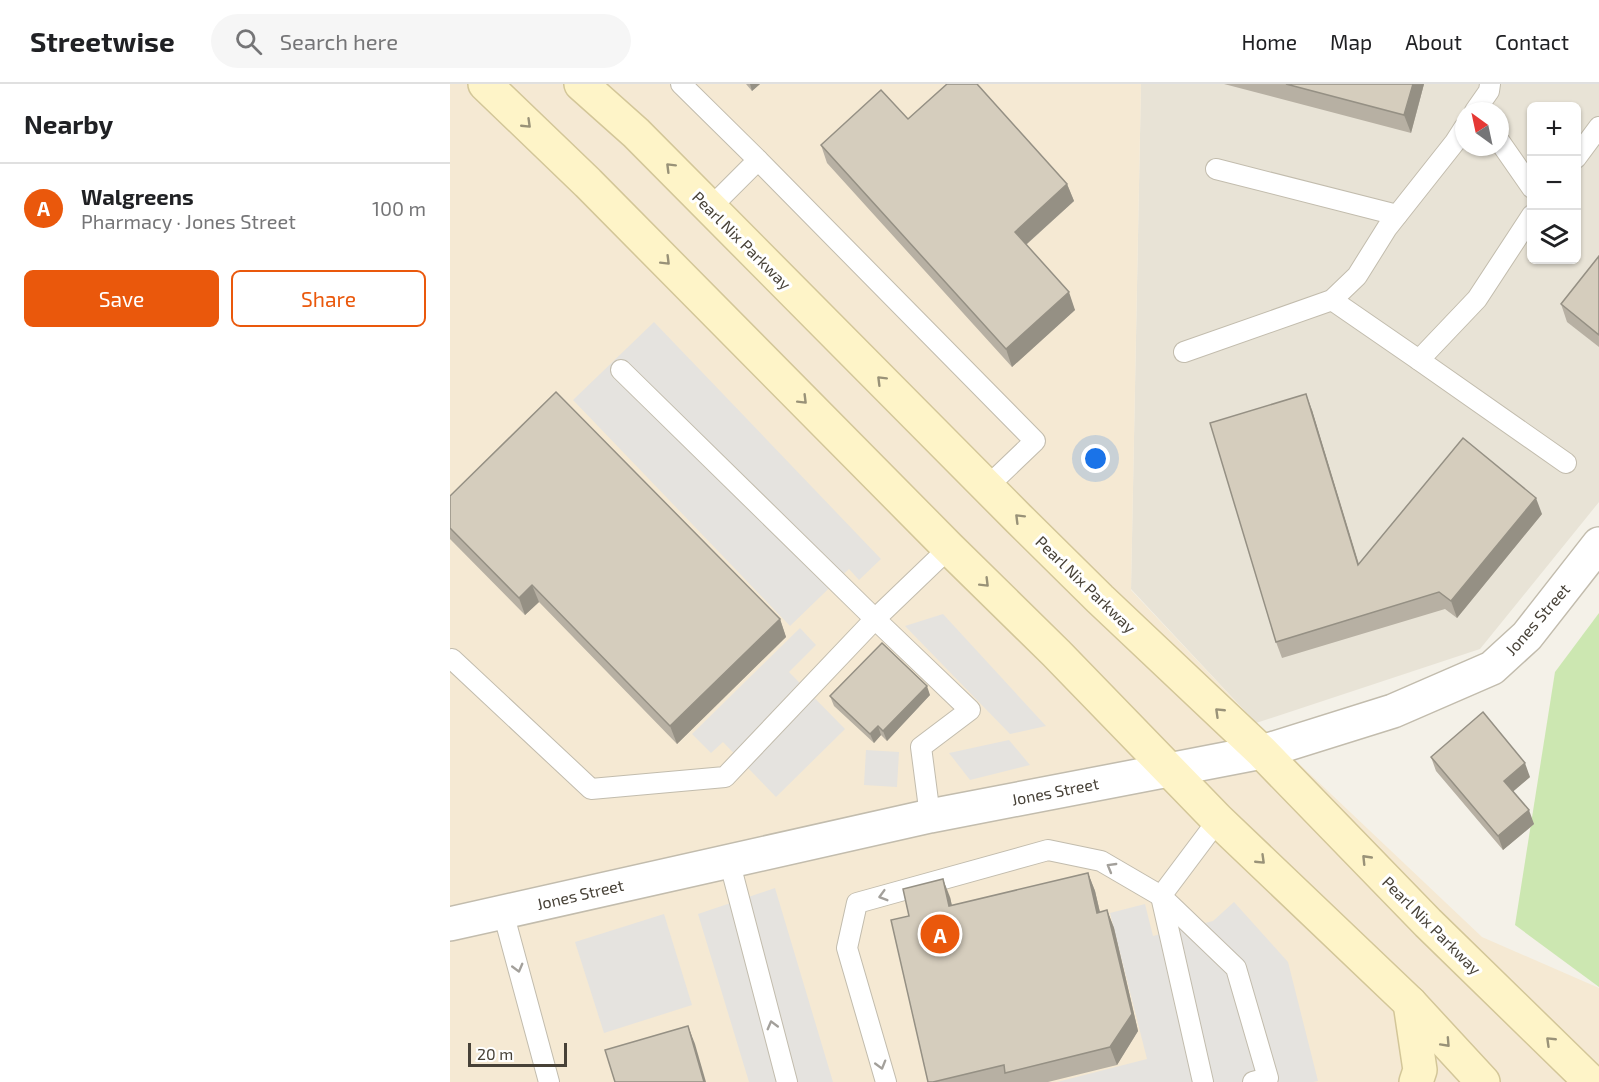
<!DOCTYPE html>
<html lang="en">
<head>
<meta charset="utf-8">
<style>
  body { margin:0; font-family:"Exo 2",sans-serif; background:#f6f6f6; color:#202124 }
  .controls { position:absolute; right:18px; top:18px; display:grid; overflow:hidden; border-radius:9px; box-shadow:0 2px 4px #0004 }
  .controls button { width:54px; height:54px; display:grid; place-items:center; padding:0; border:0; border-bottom:2px solid #e0e0e0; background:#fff; color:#202124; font:30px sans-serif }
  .compass { position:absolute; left:1005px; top:18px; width:54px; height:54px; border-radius:50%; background:#fff; box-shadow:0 2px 4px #0004; rotate:327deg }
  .scale { position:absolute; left:18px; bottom:15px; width:99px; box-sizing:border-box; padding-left:6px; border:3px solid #474137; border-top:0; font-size:16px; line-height:21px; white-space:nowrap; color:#474137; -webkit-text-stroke:4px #fff; paint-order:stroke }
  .you { position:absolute; left:646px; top:375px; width:21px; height:21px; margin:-15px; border:4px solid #fff; border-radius:50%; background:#1a73e8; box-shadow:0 0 0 9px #1a73e833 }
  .badge { display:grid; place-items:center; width:39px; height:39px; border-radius:50%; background:#ea580c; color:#fff; font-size:20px; font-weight:700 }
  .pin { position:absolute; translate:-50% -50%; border:3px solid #fff; box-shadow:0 2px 6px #0006 }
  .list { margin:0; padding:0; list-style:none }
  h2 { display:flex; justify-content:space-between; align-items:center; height:78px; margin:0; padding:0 24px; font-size:26px }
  h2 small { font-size:20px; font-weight:400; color:#757577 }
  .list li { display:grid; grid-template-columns:39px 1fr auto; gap:18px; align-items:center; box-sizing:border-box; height:90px; padding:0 24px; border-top:2px solid #e0e0e0 }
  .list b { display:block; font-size:22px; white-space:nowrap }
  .list p { margin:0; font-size:20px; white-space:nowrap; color:#757577 }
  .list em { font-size:20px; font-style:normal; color:#757577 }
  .actions { display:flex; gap:12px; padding:18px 24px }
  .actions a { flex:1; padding:14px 0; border:2px solid #ea580c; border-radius:9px; text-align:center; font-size:21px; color:#ea580c }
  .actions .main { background:#ea580c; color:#fff }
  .icon { flex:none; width:33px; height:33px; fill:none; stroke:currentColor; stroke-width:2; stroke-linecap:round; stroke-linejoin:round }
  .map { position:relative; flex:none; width:1149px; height:998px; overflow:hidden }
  header { display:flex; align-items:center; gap:36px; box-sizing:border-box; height:84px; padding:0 30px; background:#fff; border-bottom:2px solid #e0e0e0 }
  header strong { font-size:28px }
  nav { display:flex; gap:33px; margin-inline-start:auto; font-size:21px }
  .search { width:420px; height:54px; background:#f6f6f6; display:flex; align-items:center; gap:15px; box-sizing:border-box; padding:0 21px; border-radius:33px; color:#757577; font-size:22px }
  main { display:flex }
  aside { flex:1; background:#fff }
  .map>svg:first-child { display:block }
  .residential { fill:#e8e3d6; fill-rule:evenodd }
  .commercial { fill:#f5e9d3 }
  .green { fill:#cce7b1 }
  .parking { fill:#e5e3df }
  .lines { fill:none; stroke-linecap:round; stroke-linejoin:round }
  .lane-casing { stroke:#c2bcad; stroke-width:22 }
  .street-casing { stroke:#c2bcad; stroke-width:36 }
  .secondary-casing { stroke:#d3c698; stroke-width:36 }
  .lane { stroke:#fff; stroke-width:20 }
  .street { stroke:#fff; stroke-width:33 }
  .secondary { stroke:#fef4c8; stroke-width:33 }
  .wall { fill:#b7b0a3 }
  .shaded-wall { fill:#959084 }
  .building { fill:#d5cdbd; stroke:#959084; stroke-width:1.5 }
  .oneway { stroke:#999278 }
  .oneway2 { stroke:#a3a09b }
  .labels { text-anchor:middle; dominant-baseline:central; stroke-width:6; stroke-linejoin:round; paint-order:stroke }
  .street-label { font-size:16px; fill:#474137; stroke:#fff }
</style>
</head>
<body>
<header>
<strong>Streetwise</strong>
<div class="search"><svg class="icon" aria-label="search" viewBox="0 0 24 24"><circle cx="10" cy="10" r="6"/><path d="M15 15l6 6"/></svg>Search here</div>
<nav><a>Home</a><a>Map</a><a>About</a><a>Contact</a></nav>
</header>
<main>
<aside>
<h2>Nearby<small></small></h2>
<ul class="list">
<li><span class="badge">A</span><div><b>Walgreens</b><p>Pharmacy · Jones Street</p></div><em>100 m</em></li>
</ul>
<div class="actions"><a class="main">Save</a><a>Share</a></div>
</aside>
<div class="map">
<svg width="1149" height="998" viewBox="0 0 1149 998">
  <rect width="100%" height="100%" fill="#f4f1e8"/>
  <path class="residential" d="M691,0H1149V418L1030,565L806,639L681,505ZM1082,22H1126V176H1082ZM1014,27H1050V63H1014Z"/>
  <polygon class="commercial" points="0,0 691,0 681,506 806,639 1032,853 1149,904 1149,998 0,998"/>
  <polygon class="green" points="1149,529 1149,903 1065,841 1105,588"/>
  <g class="parking">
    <polygon points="204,238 431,475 409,496 399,485 340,542 123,316"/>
    <polygon points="493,530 596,642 560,650 455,542"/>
    <polygon points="350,544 366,561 339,588 395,645 326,713 273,658 261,669 242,650"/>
    <polygon points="559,656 580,681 520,696 499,669"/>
    <polygon points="416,666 449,668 447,703 414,701"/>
    <polygon points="325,804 383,998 299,998 248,830"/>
    <polygon points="784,818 838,878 868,997 863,998 607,998 697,975 660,829 695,820 703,852 763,837"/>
    <polygon points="214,830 242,921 154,949 125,858"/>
  </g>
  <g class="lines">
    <defs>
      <g id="lane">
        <polyline points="231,0 308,76 260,124"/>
        <polyline points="1025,27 1039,7 1040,0"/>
        <polyline points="1050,58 1082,104"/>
        <polyline points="1126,74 1149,43"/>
        <polyline points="308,76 585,357 537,403"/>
        <polyline points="766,85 947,131"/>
        <polyline points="882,216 969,276 1027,215 1082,131"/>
        <polyline points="734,268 882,216 907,192 937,144 1005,58 1014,44"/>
        <polyline points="969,276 1116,379"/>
        <polyline points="171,286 425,535 520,626 471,663 480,732"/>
        <polyline points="2,575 141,705 275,693 425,535 499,464"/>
        <polyline points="279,776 337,998"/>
        <polyline points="53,828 99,998"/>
        <polyline points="436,998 397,864 407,819 598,766 651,777 711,812 786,884 818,994 803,998"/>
        <polyline points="753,998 711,812 768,736"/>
      </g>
      <polyline id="street" points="0,840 480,732 812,668 943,627 1042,584 1077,552 1149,460"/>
      <g id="secondary">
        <polyline points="35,0 138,99 499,464 606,569 768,736 960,919 1033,998"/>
        <polyline points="131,0 186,49 568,434 650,515 812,668 978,839 1141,998"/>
        <polyline points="960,919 970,986 966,998"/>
      </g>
    </defs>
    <use href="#lane" class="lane-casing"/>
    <use href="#street" class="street-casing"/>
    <use href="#secondary" class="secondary-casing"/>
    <use href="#lane" class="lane"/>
    <use href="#street" class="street"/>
    <use href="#secondary" class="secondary"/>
  </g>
  <g class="wall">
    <polygon points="296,0 310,0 302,7"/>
    <polygon points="774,0 974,0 961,49"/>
    <polygon points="458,35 617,100 624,117 576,161 625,226 562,283 377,79 371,61"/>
    <polygon points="1149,172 1149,263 1117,238 1111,220"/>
    <polygon points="862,326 909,480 1092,430 1007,534 995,525 832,574 826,558"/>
    <polygon points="0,412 330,535 336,553 227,660 89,518 75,531 0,455"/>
    <polygon points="480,611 437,657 431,651 424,659 384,622 380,612"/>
    <polygon points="981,673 1080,693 1063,707 1084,740 1053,766 986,687"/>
    <polygon points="638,789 645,807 650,828 657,826 664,844 688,947 667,981 598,998 478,998 459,832 500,813 502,822"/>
  </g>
  <g class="shaded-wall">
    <polygon points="300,0 310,0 302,7"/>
    <polygon points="963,0 974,0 961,49 954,31"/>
    <polygon points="617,100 624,117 571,165 565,148"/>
    <polygon points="619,208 625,226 562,283 556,265"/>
    <polygon points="856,310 862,326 914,498 908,481"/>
    <polygon points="1086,414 1092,430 1007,534 1001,517"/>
    <polygon points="82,501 89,518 75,531 69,514"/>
    <polygon points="330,535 336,553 227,660 220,642"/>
    <polygon points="477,602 480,611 437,657 433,647"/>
    <polygon points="428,642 431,651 424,659 420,650"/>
    <polygon points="1075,679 1080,693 1059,711 1054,697"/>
    <polygon points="1079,726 1084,740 1053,766 1048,752"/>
    <polygon points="638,789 645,807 654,846 647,829"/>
    <polygon points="493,795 500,813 506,840 499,822"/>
    <polygon points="657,826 664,844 688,947 667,981 660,963"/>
    <polygon points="238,942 245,960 256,998 254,998"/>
  </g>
  <g class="building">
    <polygon points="497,0 527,0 617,100 565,148 619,208 556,265 371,61 431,6 458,35"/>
    <polygon points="836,0 963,0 954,31"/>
    <polygon points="1149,172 1149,251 1111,220"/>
    <polygon points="106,308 330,535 220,642 82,501 69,514 0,444 0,412"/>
    <polygon points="856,310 908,481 1013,354 1086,414 1001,517 989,508 826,558 760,339"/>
    <polygon points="432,559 477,602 433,647 428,642 420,650 380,612"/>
    <polygon points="1033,628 1075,679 1054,697 1079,726 1048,752 981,673"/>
    <polygon points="638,789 647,829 657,826 682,930 660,963 555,989 554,981 483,998 478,998 441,836 459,832 453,805 493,795 499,822"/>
    <polygon points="238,942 254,998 165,998 155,966"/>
  </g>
  <defs><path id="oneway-chevron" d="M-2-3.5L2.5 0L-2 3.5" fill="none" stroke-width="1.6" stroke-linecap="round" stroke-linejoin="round" transform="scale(1.5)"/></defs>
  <g class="oneway">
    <use href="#oneway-chevron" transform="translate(77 40) rotate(44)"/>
    <use href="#oneway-chevron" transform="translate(220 83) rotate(-135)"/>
    <use href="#oneway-chevron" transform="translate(216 177) rotate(45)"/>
    <use href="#oneway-chevron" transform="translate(431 296) rotate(-135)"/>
    <use href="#oneway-chevron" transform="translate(353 316) rotate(45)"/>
    <use href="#oneway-chevron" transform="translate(569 434) rotate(-135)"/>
    <use href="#oneway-chevron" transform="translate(535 499) rotate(45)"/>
    <use href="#oneway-chevron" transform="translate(769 628) rotate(-136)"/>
    <use href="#oneway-chevron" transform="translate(916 775) rotate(-134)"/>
    <use href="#oneway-chevron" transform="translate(811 776) rotate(44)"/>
    <use href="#oneway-chevron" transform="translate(1100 957) rotate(-136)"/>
    <use href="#oneway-chevron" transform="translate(996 959) rotate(47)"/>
  </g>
  <g class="oneway2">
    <use href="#oneway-chevron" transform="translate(661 783) rotate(-150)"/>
    <use href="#oneway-chevron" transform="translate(433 812) rotate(164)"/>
    <use href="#oneway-chevron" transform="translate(68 884) rotate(75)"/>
    <use href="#oneway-chevron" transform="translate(322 941) rotate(-105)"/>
    <use href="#oneway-chevron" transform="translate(431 981) rotate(74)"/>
  </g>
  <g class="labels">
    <g class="street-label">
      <text transform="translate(292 156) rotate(45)">Pearl Nix Parkway</text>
      <text transform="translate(636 500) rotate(44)">Pearl Nix Parkway</text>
      <text transform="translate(1087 535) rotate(-49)">Jones Street</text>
      <text transform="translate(605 707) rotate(-11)">Jones Street</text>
      <text transform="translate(130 810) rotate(-13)">Jones Street</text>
      <text transform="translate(982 841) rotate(45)">Pearl Nix Parkway</text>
    </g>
  </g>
</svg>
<div class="controls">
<button>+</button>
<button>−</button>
<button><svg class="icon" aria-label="layers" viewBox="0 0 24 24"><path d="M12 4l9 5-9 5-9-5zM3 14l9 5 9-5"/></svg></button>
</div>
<svg class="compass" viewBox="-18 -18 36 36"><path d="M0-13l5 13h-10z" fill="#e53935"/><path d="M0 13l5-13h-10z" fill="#757577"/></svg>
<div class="scale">20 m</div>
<div class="you"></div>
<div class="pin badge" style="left:490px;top:850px">A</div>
</div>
</main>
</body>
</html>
